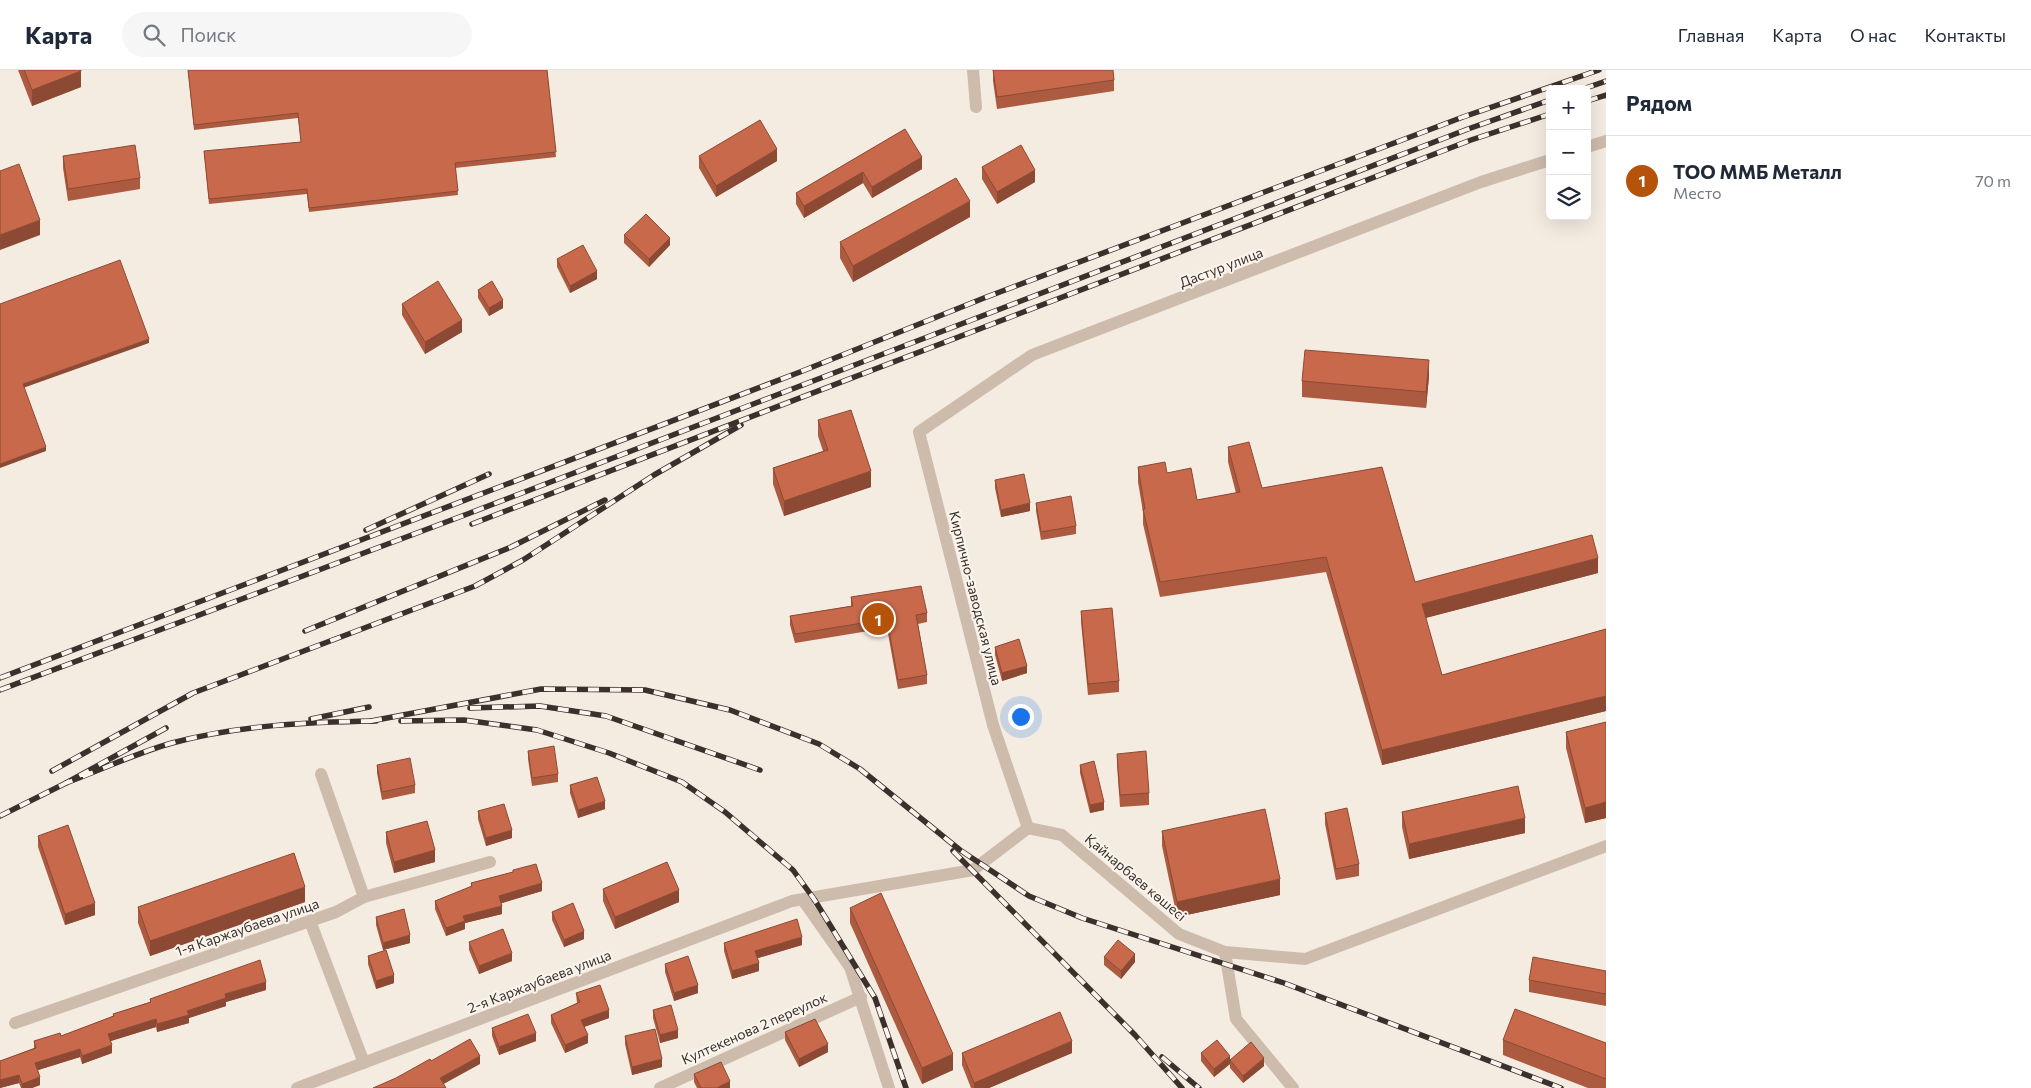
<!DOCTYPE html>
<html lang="ru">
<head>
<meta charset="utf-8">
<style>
  body { margin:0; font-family:Commissioner,sans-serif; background:#f6f6f7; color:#1f2937 }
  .controls { position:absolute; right:15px; top:15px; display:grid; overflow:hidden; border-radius:8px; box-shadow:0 5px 20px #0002 }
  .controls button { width:45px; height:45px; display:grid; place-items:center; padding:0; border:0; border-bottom:1px solid #e0e1e3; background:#fff; color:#1f2937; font:25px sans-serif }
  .you { position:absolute; left:1020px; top:646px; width:18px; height:18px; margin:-12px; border:4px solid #fff; border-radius:50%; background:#1a73e8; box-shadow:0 0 0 8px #1a73e833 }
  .badge { display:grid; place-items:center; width:32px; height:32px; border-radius:50%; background:#b45309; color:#fff; font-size:16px; font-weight:700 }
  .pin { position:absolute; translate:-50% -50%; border:2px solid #fff; box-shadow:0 1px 5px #0006 }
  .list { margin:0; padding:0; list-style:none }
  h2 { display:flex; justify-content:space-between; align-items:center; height:65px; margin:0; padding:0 20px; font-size:21px }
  h2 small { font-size:16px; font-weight:400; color:#747a83 }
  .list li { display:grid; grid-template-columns:32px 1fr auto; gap:15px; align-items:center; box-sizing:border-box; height:90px; padding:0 20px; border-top:1px solid #e0e1e3 }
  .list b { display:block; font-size:19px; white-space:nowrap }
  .list p { margin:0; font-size:16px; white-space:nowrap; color:#747a83 }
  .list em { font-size:16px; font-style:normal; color:#747a83 }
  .icon { flex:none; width:28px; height:28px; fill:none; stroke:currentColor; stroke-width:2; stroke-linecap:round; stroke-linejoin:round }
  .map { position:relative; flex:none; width:1606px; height:1018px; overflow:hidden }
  header { display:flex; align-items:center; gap:30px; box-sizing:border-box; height:70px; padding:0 25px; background:#fff; border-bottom:1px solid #e0e1e3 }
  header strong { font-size:24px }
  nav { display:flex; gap:28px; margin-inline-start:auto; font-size:18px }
  .search { width:350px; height:45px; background:#f6f6f7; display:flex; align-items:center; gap:12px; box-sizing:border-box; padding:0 18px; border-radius:28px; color:#747a83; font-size:19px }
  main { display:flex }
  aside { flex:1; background:#fff }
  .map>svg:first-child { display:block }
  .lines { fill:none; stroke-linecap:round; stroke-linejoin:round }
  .minor { stroke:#cdbbac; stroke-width:12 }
  .rail-casing { stroke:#3b302b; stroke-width:5.5 }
  .rail { stroke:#fbf5ee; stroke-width:4; stroke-dasharray:11; stroke-linecap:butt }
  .wall { fill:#ac5a40 }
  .shaded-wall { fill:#8c4a34 }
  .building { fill:#c8694b; stroke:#8c4a34 }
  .labels { text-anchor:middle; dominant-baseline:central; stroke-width:4; stroke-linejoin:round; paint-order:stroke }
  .street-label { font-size:14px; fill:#3b302b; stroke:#fbf5ee }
</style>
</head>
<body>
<header>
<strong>Карта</strong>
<div class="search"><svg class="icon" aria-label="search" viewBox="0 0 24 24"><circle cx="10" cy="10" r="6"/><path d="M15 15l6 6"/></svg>Поиск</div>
<nav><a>Главная</a><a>Карта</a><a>О нас</a><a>Контакты</a></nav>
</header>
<main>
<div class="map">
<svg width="1606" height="1018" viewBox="0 0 1606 1018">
  <rect width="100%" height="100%" fill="#f4ebe1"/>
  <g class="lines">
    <g class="minor">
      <polyline points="973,0 976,37"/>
      <polyline points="1587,77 1606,71"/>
      <polyline points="321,704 364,827"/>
      <polyline points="1028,758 993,655 919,362 1032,285 1481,112 1550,90"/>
      <polyline points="803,830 850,897 889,1018"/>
      <polyline points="310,851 364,993"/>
      <polyline points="1225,882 1236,949 1293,1018"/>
      <polyline points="15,953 336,842 364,827 490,792"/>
      <polyline points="297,1018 792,831 973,800 1028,758 1062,765 1179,864 1225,882 1305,889 1606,776"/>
      <polyline points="660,1018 861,927"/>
    </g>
    <defs>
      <g id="rail">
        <polyline points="1583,19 1606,11"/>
        <polyline points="1587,31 1606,25"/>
        <polyline points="472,454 1471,70 1550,44"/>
        <polyline points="366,460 489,404"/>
        <polyline points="305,561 511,477 605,430"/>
        <polyline points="0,608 800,302 984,228 1463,47 1599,0"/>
        <polyline points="0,620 470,443 1468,59 1550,30"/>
        <polyline points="470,638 540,636 606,646 760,700"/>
        <polyline points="311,649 369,637"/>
        <polyline points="371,651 541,619 645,620 730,640 819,674 860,699 960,780 1029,826 1082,848 1284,913 1561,1018"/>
        <polyline points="401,651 464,650 537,660 609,683 682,712 725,742 793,800 814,829 875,928 906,1018"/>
        <path d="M166,658L66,713C101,700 136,683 172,673C238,655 309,652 376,651"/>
        <polyline points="52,701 193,623 475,516 523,490 654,405 741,355"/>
        <polyline points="0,746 66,713"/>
        <polyline points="953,781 1135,965 1182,1018"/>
        <polyline points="1162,987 1199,1018"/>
      </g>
    </defs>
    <use href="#rail" class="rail-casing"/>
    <use href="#rail" class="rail"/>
  </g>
  <g class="wall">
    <polygon points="18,0 81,0 81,17 32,36"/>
    <polygon points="188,0 547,0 556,87 455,98 458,125 309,142 307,124 209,134 204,81 301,72 298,48 194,60"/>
    <polygon points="993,0 1114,10 1114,21 997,39 993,11"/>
    <polygon points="905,59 922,99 872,128 863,113 804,148 796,134 796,123"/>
    <polygon points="63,86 140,108 140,119 68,131 63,98"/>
    <polygon points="699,86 777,91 716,127 699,98"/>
    <polygon points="982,97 1035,112 997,134 982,109"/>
    <polygon points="970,147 853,212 840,188 840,172"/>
    <polygon points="624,165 670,175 649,197 624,173"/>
    <polygon points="557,189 597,209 570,223 557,197"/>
    <polygon points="478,220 503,238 489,246 478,228"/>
    <polygon points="402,234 462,262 425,284 402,245"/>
    <polygon points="1429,306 1426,338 1302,327 1302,311"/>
    <polygon points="818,350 871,417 784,446 773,414 773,398 823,381 818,366"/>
    <polygon points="1228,377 1262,418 1415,512 1598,503 1425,548 1442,605 1606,559 1606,641 1382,695 1326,502 1160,527 1143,454 1143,442 1138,412 1138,397 1167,403 1197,430 1236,423 1228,392"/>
    <polygon points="995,410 1030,441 1001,447 995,418"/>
    <polygon points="1036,433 1076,456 1076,464 1041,470 1036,441"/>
    <polygon points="851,527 927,543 927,552 918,554 927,605 927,614 898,619 887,558 795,573 790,555 790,546 851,536"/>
    <polygon points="1081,541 1119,611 1119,622 1088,625 1081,552"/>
    <polygon points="995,577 1027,603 1002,611 995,585"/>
    <polygon points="1606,652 1606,748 1585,753 1566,678 1566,662"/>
    <polygon points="528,681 558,704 558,712 532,716 528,689"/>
    <polygon points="1117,684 1149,723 1149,735 1120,737 1117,695"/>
    <polygon points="377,695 415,715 415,723 382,730 377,703"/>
    <polygon points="1080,695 1104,740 1090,743 1080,703"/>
    <polygon points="570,715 605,739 578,748 570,723"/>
    <polygon points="478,741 512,768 486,776 478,749"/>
    <polygon points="1402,742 1525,763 1409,789 1402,757"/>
    <polygon points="1325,743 1359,794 1359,806 1336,810 1325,754"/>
    <polygon points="1162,761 1280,825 1177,847 1162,776"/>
    <polygon points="386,762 435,792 394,803 386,773"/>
    <polygon points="38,766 95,845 65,855 38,777"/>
    <polygon points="513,800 542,821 501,833 502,844 465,853 465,859 446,866 435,839 435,831 471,817 471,813 513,802"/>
    <polygon points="603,819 679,832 615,859 603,831"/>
    <polygon points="305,832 150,886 138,853 138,837"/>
    <polygon points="850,838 953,1000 922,1014 850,853"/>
    <polygon points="552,842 584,869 564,877 552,850"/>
    <polygon points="376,847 410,873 383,880 376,855"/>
    <polygon points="469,872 512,891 479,904 469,880"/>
    <polygon points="724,873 802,875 758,888 759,901 732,909 724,881"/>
    <polygon points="368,886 394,913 376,919 368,894"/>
    <polygon points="1104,887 1135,892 1121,909 1104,895"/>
    <polygon points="665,894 698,923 674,931 665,902"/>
    <polygon points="1606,901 1606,936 1529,922 1529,910"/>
    <polygon points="266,920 226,932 226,936 189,948 189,953 157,962 156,957 110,971 112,983 82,994 80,987 38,1000 40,1015 32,1018 21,1018 19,1013 0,1018 0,991 34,978 34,971 61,966 113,946 113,944 150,932 150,929"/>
    <polygon points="576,923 609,948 584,957 588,973 565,983 551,953 551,945 577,933"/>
    <polygon points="653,940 678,968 660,973 653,948"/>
    <polygon points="492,958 536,971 499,985 492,966"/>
    <polygon points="785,962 828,982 799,997 785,970"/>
    <polygon points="625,966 662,997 632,1005 625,974"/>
    <polygon points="1503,970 1606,973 1606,1018 1588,1018 1503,985"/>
    <polygon points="962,983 1072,983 989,1018 971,1018 962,995"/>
    <polygon points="1201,983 1230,990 1264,996 1243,1013 1230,998 1230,994 1214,1007 1201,991"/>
    <polygon points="694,1004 730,1018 697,1018 694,1012"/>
  </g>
  <g class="shaded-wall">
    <polygon points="81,1 81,17 32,36 32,20"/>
    <polygon points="777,79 777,91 716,127 716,116"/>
    <polygon points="922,87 922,99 872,128 872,117"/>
    <polygon points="1035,100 1035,112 997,134 997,122"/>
    <polygon points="863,102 863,113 804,148 804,136"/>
    <polygon points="970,131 970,147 853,212 853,196"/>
    <polygon points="40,150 40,165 0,180 0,165"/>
    <polygon points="670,168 670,175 649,197 649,189"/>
    <polygon points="597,201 597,209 570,223 570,216"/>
    <polygon points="503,230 503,238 489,246 489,238"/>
    <polygon points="462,250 462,262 425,284 425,272"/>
    <polygon points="149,269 149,273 23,318 23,314"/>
    <polygon points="1429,290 1429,306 1426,338 1426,322"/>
    <polygon points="46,377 46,381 0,398 0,394"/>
    <polygon points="871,401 871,417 784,446 784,431"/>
    <polygon points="1030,433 1030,441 1001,447 1001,440"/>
    <polygon points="1598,488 1598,503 1422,549 1422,534"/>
    <polygon points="1027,596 1027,603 1002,611 1002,603"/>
    <polygon points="1606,626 1606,641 1382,695 1382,680"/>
    <polygon points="605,731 605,739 578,748 578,740"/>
    <polygon points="1104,732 1104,740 1090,743 1090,735"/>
    <polygon points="1606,732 1606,748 1585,753 1585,738"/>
    <polygon points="1525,748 1525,763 1409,789 1409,774"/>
    <polygon points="512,760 512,768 486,776 486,768"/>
    <polygon points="435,780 435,792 394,803 394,792"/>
    <polygon points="1280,809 1280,825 1177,847 1177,832"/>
    <polygon points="542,813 542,821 499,834 499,826"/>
    <polygon points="305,817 305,832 150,886 150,871"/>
    <polygon points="679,820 679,832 615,859 615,847"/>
    <polygon points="95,833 95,845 65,855 65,844"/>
    <polygon points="502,836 502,844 465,853 465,859 446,866 446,858 463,846"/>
    <polygon points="584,861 584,869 564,877 564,870"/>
    <polygon points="410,865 410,873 383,880 383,873"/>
    <polygon points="802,867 802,875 755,889 755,881"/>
    <polygon points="512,883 512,891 479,904 479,896"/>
    <polygon points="1135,884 1135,892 1121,909 1121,901"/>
    <polygon points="759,893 759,901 732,909 732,901"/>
    <polygon points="394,905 394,913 376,919 376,911"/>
    <polygon points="266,912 266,920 226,932 226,936 189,948 189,953 157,962 157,954 225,924"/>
    <polygon points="698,915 698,923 674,931 674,923"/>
    <polygon points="609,940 609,948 581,958 581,950"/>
    <polygon points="156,949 156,957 108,972 108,964"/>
    <polygon points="678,960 678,968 660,973 660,965"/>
    <polygon points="536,963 536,971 499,985 499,977"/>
    <polygon points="588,965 588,973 565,983 565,975"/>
    <polygon points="1072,971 1072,983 989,1018 974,1018 974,1013"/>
    <polygon points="828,974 828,982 799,997 799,989"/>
    <polygon points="112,975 112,983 82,994 82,986"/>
    <polygon points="80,979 80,987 35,1001 35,993"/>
    <polygon points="953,984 953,1000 922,1014 922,998"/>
    <polygon points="480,986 480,994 440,1016 440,1008"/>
    <polygon points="1230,986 1230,994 1214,1007 1214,999"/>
    <polygon points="1264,988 1264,996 1243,1013 1243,1006"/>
    <polygon points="662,989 662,997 632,1005 632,997"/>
    <polygon points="19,1005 19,1013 0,1018 0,1010"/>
    <polygon points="40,1007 40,1015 32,1018 22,1018 22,1014"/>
    <polygon points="730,1011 730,1018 717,1018"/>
  </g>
  <g class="building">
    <polygon points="24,0 81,0 81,1 32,20"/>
    <polygon points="188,0 547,0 556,82 455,93 458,121 309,138 307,119 209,129 204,81 301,72 298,43 194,55"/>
    <polygon points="993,0 1113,0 1114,10 997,27"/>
    <polygon points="760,50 777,79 716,116 699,86"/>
    <polygon points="905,59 922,87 872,117 863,102 804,136 796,123"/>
    <polygon points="135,75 140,108 68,119 63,86"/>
    <polygon points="1021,75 1035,100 997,122 982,97"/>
    <polygon points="19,94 40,150 0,165 0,101"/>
    <polygon points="956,108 970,131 853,196 840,172"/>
    <polygon points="646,144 670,168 649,189 624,165"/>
    <polygon points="583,175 597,201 570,216 557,189"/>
    <polygon points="120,190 149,269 23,314 46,377 0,394 0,234"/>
    <polygon points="438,211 462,250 425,272 402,234"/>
    <polygon points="492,211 503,230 489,238 478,220"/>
    <polygon points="1305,280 1429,290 1426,322 1302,311"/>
    <polygon points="851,340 871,401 784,431 773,398 828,380 818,350"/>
    <polygon points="1249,372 1262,418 1382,397 1415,512 1592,465 1598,488 1422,534 1442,605 1606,559 1606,626 1382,680 1326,487 1160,512 1143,439 1145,439 1138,397 1165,392 1167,403 1191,398 1197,430 1240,422 1228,377"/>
    <polygon points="1024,404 1030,433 1001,440 995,410"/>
    <polygon points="1071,426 1076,456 1041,462 1036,433"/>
    <polygon points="921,516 927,543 916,545 927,605 898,610 887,549 795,564 790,546 853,536 851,527"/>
    <polygon points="1112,538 1119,611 1088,614 1081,541"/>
    <polygon points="1019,569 1027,596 1002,603 995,577"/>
    <polygon points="1606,652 1606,732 1585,738 1566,662"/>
    <polygon points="554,676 558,704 532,708 528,681"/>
    <polygon points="1146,681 1149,723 1120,725 1117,684"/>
    <polygon points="410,688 415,715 382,722 377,695"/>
    <polygon points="1094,691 1104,732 1090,735 1080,695"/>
    <polygon points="597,707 605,731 578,740 570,715"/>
    <polygon points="1518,716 1525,748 1409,774 1402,742"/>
    <polygon points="504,734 512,760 486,768 478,741"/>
    <polygon points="1347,738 1359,794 1336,799 1325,743"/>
    <polygon points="1265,739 1280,809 1177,832 1162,761"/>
    <polygon points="427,751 435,780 394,792 386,762"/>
    <polygon points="68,755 95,833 65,844 38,766"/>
    <polygon points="294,783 305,817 150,871 138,837"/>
    <polygon points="667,792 679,820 615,847 603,819"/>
    <polygon points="536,794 542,813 499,826 502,836 463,846 465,851 446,858 435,831 472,816 471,813 513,802 513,800"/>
    <polygon points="881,823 953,984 922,998 850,838"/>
    <polygon points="573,833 584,861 564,870 552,842"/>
    <polygon points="404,839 410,865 383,873 376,847"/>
    <polygon points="797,849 802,867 755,881 759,893 732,901 724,873"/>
    <polygon points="503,859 512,883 479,896 469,872"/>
    <polygon points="1118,870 1135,884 1121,901 1104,887"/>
    <polygon points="386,880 394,905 376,911 368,886"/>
    <polygon points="688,886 698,915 674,923 665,894"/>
    <polygon points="1533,887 1606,901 1606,924 1529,910"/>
    <polygon points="260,890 266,912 225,924 226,928 187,941 189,945 157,954 156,949 108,964 112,975 82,986 80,979 35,993 40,1007 22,1014 19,1005 0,1010 0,991 36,978 34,971 60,963 61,966 114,946 113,944 151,932 150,929"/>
    <polygon points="600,915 609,940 581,950 588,965 565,975 551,945 580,932 576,923"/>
    <polygon points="671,935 678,960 660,965 653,940"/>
    <polygon points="1515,939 1606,973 1606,1009 1503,970"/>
    <polygon points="1060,942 1072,971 974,1013 962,983"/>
    <polygon points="528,944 536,963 499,977 492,958"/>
    <polygon points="815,949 828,974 799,989 785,962"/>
    <polygon points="655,959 662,989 632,997 625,966"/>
    <polygon points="470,969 480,986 440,1008 446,1018 373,1018 396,1008 430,989 431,991"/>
    <polygon points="1217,970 1230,986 1214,999 1201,983"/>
    <polygon points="1251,972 1264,988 1243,1006 1230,990"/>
    <polygon points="721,992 730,1011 717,1018 701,1018 694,1004"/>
  </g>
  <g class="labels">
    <g class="street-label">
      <text transform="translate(1221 197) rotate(-21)">Дастур улица</text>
      <text transform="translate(976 528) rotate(76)">Кирпично-заводская улица</text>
      <text transform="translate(1136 807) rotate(40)">Қайнарбаев көшесі</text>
      <text transform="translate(247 857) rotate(-19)">1-я Каржаубаева улица</text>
      <text transform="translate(539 911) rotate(-21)">2-я Каржаубаева улица</text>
      <text transform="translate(754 958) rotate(-24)">Култекенова 2 переулок</text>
    </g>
  </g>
</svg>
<div class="controls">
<button>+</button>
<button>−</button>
<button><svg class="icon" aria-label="layers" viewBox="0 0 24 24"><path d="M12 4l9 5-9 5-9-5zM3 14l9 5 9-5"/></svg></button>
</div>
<div class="you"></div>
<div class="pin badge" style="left:878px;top:549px">1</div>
</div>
<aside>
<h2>Рядом<small></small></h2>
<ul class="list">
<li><span class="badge">1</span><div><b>ТОО ММБ Металл</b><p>Место</p></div><em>70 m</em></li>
</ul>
</aside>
</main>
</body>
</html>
